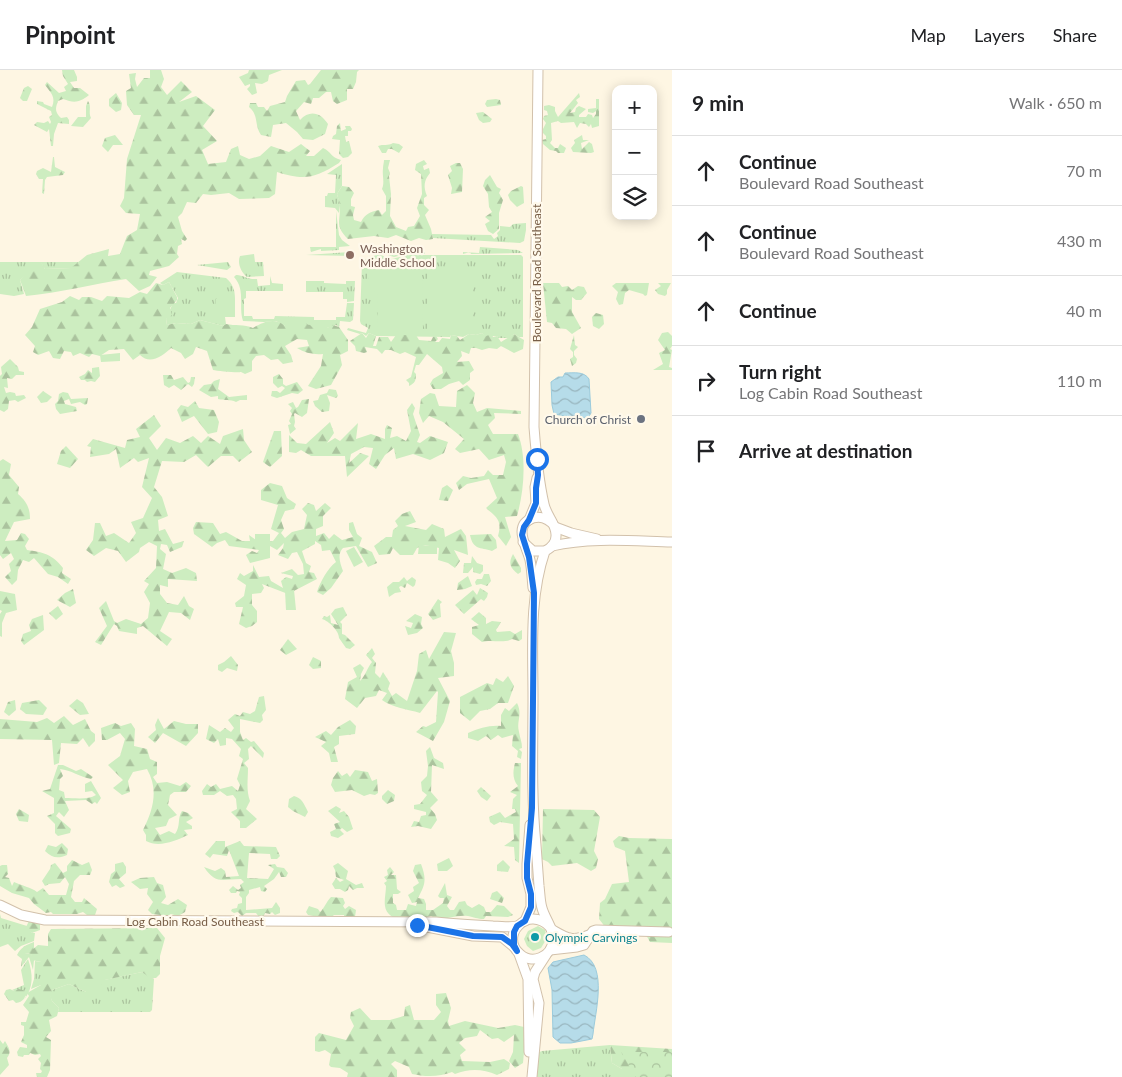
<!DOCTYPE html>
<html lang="en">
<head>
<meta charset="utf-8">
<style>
  body { margin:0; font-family:Lato,sans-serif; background:#f6f6f6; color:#202124 }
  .controls { position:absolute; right:15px; top:15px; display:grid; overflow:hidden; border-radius:10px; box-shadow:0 2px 12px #0003 }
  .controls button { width:45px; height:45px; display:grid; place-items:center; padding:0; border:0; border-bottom:1px solid #e0e0e0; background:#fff; color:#202124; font:25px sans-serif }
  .stop { position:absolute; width:15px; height:15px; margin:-11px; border:4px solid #1a73e8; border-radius:50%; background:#fff }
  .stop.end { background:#1a73e8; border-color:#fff; box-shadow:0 1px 5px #0008 }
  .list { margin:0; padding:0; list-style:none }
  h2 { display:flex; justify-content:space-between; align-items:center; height:65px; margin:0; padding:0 20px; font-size:21px }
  h2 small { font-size:16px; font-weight:400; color:#757577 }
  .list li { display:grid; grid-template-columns:32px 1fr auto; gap:15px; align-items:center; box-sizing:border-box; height:70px; padding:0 20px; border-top:1px solid #e0e0e0 }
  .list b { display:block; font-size:19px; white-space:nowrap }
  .list p { margin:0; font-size:16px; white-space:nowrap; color:#757577 }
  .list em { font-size:16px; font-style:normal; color:#757577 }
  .icon { flex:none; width:28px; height:28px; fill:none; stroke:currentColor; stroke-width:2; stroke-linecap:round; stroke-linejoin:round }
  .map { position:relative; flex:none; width:672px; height:1007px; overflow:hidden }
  header { display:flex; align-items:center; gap:30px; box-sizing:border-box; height:70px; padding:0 25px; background:#fff; border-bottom:1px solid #e0e0e0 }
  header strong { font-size:24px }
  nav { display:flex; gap:28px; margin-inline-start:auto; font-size:18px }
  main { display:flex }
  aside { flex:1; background:#fff }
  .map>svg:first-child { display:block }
  .grass { fill:url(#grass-tufts) }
  .forest { fill:url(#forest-firs) }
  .park { fill:url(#park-crowns) }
  .garden { fill:#cdedc0 }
  .water { fill:url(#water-waves); stroke:#9bcbdc }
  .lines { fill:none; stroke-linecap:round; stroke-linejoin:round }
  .tertiary-casing { stroke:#d2c1ab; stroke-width:11 }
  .tertiary { stroke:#fff; stroke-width:9 }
  .route { stroke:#1a73e8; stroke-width:6 }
  .education-dot { fill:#8d6e63; stroke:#fff9eb; stroke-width:2 }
  .worship-dot { fill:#6b7280; stroke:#fff9eb; stroke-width:2 }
  .culture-dot { fill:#0f9aa8; stroke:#fff9eb; stroke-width:2 }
  .labels { text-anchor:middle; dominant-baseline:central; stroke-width:4.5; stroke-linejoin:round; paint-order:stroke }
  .education-label { font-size:12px; fill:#785e54; stroke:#fff9eb; text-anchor:start }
  .street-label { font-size:12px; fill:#785e47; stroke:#fff9eb }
  .worship-label { font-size:12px; fill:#5b616d; stroke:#fff9eb; text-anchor:end }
  .culture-label { font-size:12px; fill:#0d838f; stroke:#fff9eb; text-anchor:start }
</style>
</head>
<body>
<header>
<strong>Pinpoint</strong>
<nav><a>Map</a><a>Layers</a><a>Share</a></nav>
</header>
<main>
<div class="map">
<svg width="672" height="1007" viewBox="0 0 672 1007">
  <defs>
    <pattern id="grass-tufts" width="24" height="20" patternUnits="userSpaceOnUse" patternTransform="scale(1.25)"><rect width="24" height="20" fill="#cdedc0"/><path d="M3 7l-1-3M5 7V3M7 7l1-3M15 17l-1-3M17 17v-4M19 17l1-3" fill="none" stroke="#abc39e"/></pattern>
    <pattern id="forest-firs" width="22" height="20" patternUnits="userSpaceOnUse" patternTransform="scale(1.25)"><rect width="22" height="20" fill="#cdedc0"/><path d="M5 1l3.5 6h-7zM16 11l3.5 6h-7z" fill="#abc39e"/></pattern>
    <pattern id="park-crowns" width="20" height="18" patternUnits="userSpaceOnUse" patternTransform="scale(1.25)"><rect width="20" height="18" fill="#cdedc0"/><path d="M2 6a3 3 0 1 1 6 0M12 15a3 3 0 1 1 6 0" fill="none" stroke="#abc39e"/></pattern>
    <pattern id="water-waves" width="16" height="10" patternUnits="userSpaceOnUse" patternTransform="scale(1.25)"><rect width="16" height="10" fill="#b6dce9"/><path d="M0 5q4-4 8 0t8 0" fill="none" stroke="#99b6bf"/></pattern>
  </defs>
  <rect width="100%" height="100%" fill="#fef6e3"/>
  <g class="grass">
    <polygon points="342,94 342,116 337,124 340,135 339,143 335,138 325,137 325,126 327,126 328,123 335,123 336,105 327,104"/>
    <polygon points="336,141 339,165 342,170 350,176 339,177 339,180 321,181 321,179 311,182 310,177 336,177"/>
    <polygon points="526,153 526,160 524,171 520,173 433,168 432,164 491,165 494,169 498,166 497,163 500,160 500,156 510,157 513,154"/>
    <polygon points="480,177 518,180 523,183 471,184 470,182 463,184 463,182 479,183"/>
    <polygon points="350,182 352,186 306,185"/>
    <polygon points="407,182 425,182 425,184 406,184 394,187 381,183 405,183"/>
    <path d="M254,184L255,192H263L264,206L247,207C241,202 237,193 240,186Z"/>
    <polygon points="378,184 392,189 407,185 521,185 523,187 523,267 519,267 514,264 509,268 498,268 497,266 485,266 482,263 476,265 469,264 463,267 451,265 450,267 376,266 369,263 366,266 362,263 360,264 347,260 348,258 366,263 368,258 361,254 360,251 362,191"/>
    <polygon points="0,192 79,192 72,198 45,199 41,193 20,210 24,224 14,226 0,224"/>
    <polygon points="228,192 231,197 227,200 197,195"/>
    <path d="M177,202L226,208C233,214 235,220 235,229H216V247H225L226,254L223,256L200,250L191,254L176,253L167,255L166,249L173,233H176L178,228L169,212L163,215L160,213Z"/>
    <path d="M236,205C241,204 248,210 257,209L258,216L270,215V206L272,213L283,214V221H246V228L244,229V246H252L253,249H274L275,246L314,247V250H336V247H345L347,233H354L353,250L350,252L340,251L339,257L336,255L327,258H315L285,256L276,251L264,252L243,251C238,236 246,220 234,207Z"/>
    <polygon points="306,211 324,211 324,213 346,214 346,211 355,211 354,231 347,232 347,229 343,229 343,222 306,222"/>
    <polygon points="0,844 1,848 27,856 32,863 35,863 34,871 21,876 15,881 8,874 0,877"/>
    <polygon points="538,856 545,860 547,868 541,878 533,881 527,876 524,869 528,861"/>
    <path d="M34,872V879L25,883L31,884L34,890L33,900L29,887L21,897L22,889L17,885C21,877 26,875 34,872Z"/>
    <path d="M28,889C33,904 34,917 24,930L26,926L12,920L24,915L21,900Z"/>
    <polygon points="35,891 41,892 41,915 31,919 34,909"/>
    <polygon points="142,902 154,909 152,940 150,942 58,942 59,938 52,931 49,923 52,920 69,914 86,922 104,910"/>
    <polygon points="610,975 612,993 622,999 622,1007 532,1007 534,984 542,981"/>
  </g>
  <g class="forest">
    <path d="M62,0H74L77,7V11L70,12L74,18H80L89,25C79,33 74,33 63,29L58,31C55,39 55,42 61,48L67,47L69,50V54L58,53L54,64L53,76H51L49,59L47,62L34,55L37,52L44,53L48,51L50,54L51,52L49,47L52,45L51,41L37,34V31L43,32L44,34L52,37C56,27 51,23 45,15L47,12L59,23L66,21L64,17L68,14L63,6Z"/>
    <path d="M150,0H161L164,9L161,17L167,25L181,11L192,22L179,32L196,26L215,40L203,56L217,71L202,80L208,94L226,92L231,79L238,76L240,85L249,89L260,86L271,76L289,82L301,74L310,81L306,86H314L323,78C332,82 330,87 341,90L339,93C315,108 305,111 277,102L275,124L269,128L239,129L229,123L211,125L203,124L196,133L187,132L182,143L178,147L182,161L187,169L185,171L181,169L182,174L178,176L177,184L179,187L169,196L150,201L149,205L157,207L150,216L139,221L126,209C94,214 59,223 26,226L20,210L32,198L41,192L45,199L71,198L87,185L109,179L108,186L120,184L127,166L137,160L140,144L126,143L120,136L124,128L127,89L141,45H134L127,35L126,21L131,18L129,4L136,3L135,9L137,17L144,8H150Z"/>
    <polygon points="249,0 282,0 269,5 268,11 262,14 255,13 257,23 252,25 247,19 250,16 250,14 245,16 239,7 248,3"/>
    <path d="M321,0H359L357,2L356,12L353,19H347V30L337,34L333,31L331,22H326L319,28H313L311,34L304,32L296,41L300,50C310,39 321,43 328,54L325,64L313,70L303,69L297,62L286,53L273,55L271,67L261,65C254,55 259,45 249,37L250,33H256L258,37H264L267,41L270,36L285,32L287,26L296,11L305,10L308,15L310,14Z"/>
    <polygon points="28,16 32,19 27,31 23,31 20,28 24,18"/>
    <polygon points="116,23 122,33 121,40 116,42 109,36 109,29"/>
    <polygon points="579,23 580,27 576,30 578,33 570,43 575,42 576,38 579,36 586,39 579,45 579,47 586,47 588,44 592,45 593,48 596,44 596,41 593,43 588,42 588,39 596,38 596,29 599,29 599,56 592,58 591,54 589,57 586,54 580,53 577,58 574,52 561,53 558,51 551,53 552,70 550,73 555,78 558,78 560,74 566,78 564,83 558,83 556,81 550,80 543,74 542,70 546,69 546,66 543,63 543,59 546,53 543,49 544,46 548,45 547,41 544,40 544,36 549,35 555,37 555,41 558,47"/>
    <polygon points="496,29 500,30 501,35 487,37 485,34 487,30"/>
    <path d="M88,31C92,37 88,42 91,48L83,57L71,56L78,47H86V36Z"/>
    <polygon points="483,42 492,49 490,52 483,53 479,50 476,43"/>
    <polygon points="340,53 341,61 346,59 345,56 350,56 352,59 351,61 348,61 348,66 345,66 346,72 349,71 352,83 348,87 343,88 339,84 340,70 332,69 333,66 336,64 337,56"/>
    <polygon points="115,65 123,75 113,75 108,82 102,76 105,68"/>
    <polygon points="582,65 583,70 589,70 581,73 582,79 589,72 592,74 594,82 591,83 573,82 571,78 575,73 574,70"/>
    <path d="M393,73L399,74L403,77L399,83L392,79H388L386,83H382L378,76C383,74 388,76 393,73Z"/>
    <polygon points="53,87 54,87 55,97 65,102 63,105 47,107 45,110 44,124 42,123 43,109 39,109 36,104 37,101 43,98 51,102"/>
    <path d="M384,90H390L388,98L390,103L389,106L391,124L390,146L396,157L406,161L408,157L414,156L420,146L417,138L422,124L421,104L415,100L416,94L424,90L427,94L423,96L424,100L429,98L430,103C424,110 423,117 427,126L424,128V135L429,140L425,145L431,159L433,169L426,170L419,168L411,171L396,165L388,168L374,166L348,169C335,156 340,152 340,137C340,133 338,129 337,124L342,116L349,117L354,123L351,129V136L355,137L353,145L354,150L361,152C365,144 370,142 379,140L382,145L386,141V126L382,119C385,112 382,107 383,98C383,95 384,93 384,90Z"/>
    <polygon points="456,93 460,93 463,99 462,122 451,124 452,118 448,105 452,101 450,96"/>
    <polygon points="490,105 497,117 501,119 499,123 503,130 499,143 499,159 493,164 488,161 485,154 490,151 485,147 492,142 489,137 488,124 483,116 485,110"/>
    <polygon points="521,116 523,117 524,133 517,137 510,130 508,125 511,121"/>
    <path d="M169,212L177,227V230L170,238L172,245L166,249L167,255L176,253L191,254L200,250L223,256L226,254C235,256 244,254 253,258C263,252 275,247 285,256L288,252H295L297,256L305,253L315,258L317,255H323L327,258L333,255L339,257L348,270V281L340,285L342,295L331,315L316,319L308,316L321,296L323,284C314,285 305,283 297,278L309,276L307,270L297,269L285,276L291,285L293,292L283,294L278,289L271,290L264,285L256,286L252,291V301L245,304L241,302C238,303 217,301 213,300L207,281L196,277L193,284L185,289L181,283L171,278C163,286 150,295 140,285L133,290L124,279L109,280L100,286L92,284L89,287L80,283L73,286L71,282L64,281L60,289L53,288L49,281L38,285L33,282L35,276L25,265L32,257L40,239L62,232L70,226L79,230L82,227H91L102,231L107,226L129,228L140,222L147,224L156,213L163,215Z"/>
    <polygon points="543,213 559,213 562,217 568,216 572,220 578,216 584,217 587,223 581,230 576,230 572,227 572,242 581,258 572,264 566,259 556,258 552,253 547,252"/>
    <polygon points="616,213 649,213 647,225 645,226 643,224 629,220 625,223 623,234 619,235 616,229 618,222 612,216"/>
    <polygon points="658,213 671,213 667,220 667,224 665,226 658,224 655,220 661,216"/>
    <polygon points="596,243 603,245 604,254 599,259 593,256 592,247"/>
    <polygon points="668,262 672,266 672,276 670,279 672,280 669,297 672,298 672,300 653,300 663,294 659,283 665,280 658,270 662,263"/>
    <path d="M362,263L366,268L369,263L376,266L373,276H376L379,267H388L391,272L396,265H416L419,270L431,271L433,267L436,266L438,269L435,272H439L442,268L450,269L451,265L457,266L460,270L469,264L476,265L482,263L486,266L492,264L493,267L497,266L501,272L514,264L524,270L523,279L514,283L501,276L497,279L489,278L482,280L476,278H471L469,284L461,281L462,286L457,292L469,291L474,300L470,303V310L463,315L459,311L449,314L441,319H433L430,314L433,309L443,303L442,297L427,284L419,295H416L414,302L416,304C416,311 415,313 409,316V313L406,310L411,307L416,287L405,282L400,284L391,280H385L382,284L377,279L365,277L367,282L364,283L356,281L355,276L350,271Z"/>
    <polygon points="574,265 575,275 578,277 574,281 574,285 577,289 576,293 572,296 570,289 573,287 573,282 570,279"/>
    <polygon points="10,289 18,297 19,301 24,302 24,305 16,305 12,309 7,308 8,318 4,317 6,323 10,322 15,323 16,326 24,325 26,328 18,332 15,330 9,331 8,339 4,342 0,340 0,306 2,304 1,297"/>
    <polygon points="99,297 100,306 95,312 91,311 87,312 85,310 81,310 79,307 85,304 88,300 92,303 92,298"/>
    <polygon points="279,304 283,309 283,314 286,316 297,312 303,320 298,324 292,323 277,328 271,326 272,321 277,321 280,323 285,318 282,316 278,318 273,313 273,307"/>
    <polygon points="171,305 174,310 183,307 188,313 190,312 191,307 195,307 194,314 192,317 188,314 181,320 174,315 169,318 164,315 163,305"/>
    <path d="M220,309L218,319L229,327L247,325V330H240L236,332C230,329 225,331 218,329V326L211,327L199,320L204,315L211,314L214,311Z"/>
    <path d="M467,315L475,323L473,333L477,342L487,338L521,341V344L494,343L495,348L488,355L493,364H518C527,387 524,422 517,446L505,447L511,467L506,476L498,466C502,451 498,448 486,438L497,428L489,409L467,414L459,420L456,413L463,406L471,408L484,406L488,400L493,405H503L506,392L504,385L489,390L479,379L460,383L455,379L464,369L443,352L429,346L423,353L419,343L421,329L430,323L435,324L439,336L456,337L457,321Z"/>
    <polygon points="329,319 336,320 338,326 336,328 327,325 330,333 329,341 322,342 315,336 313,331 318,330 320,325 327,323"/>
    <polygon points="43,321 52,327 47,332 41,333 37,327"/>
    <polygon points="63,322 68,323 71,329 88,328 87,334 85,335 80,332 71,334 69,329 64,331 65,334 76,337 77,341 60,344 56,339 55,334 58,331 59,324"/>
    <polygon points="309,329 307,343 302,347 295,343 294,344 295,352 294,356 296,359 290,364 288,355 291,354 289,351 292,344 290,341 292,338 288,334 293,332 296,338 298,337 302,330"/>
    <polygon points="195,331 199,338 214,340 219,352 217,362 208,364 194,346 182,352 177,340 181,335 188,337"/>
    <polygon points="412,333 415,338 413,344 420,365 417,372 420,373 430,366 448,372 444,383 430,390 413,384 396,389 394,378 385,385 376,399 369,394 373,378 364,377 351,384 349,393 360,383 369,386 347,407 345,386 311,386 301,380 296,383 289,382 289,365 297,373 306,374 330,352 334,363 327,373 335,368 340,371 358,353 356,369 371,364 385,369 385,359 387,355 392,358 390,368 397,366 406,371 411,361 407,340"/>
    <polygon points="154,345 161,356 149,368 157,380 166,368 180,373 193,366 201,373 208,366 220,374 223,366 243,359 244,370 252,382 239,392 233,386 221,386 208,397 196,385 184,392 162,391 154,417 162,427 168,446 158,450 159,461 165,459 173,474 184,471 182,477 170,482 167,475 161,474 160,479 166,484 163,499 172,503 186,498 196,503 197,511 168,509 168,517 160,515 160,524 167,533 178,535 184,526 189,536 194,539 190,550 181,543 169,542 160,561 172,569 167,576 143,556 137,558 137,564 119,561 117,556 114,554 101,575 95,572 107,556 99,538 106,531 114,551 117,553 126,549 141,554 148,548 150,533 144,522 149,514 144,511 156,498 157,476 149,472 140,478 139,482 126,492 118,481 106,478 94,486 86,480 93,470 95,453 100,453 106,466 114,463 129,473 136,463 131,452 143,448 152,428 142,417 149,388 138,392 134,388 120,398 116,379 109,384 90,387 91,377 87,376 93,369 125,378 127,370 140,367 136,359"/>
    <polygon points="274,361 281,361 282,386 270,397 263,392"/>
    <polygon points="66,376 78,389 70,398 57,394 61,381"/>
    <path d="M3,389L11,394L9,405L19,417L18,424C26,431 30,437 30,449L14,452L5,471L17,470L21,463L25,464L29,469L25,476L27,480C43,482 52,484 63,498L62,503L71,509L68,514L58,507L48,504L34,488L29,492L23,490L18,500L17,510L12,515L5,507L11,501L9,494L14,489L11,483L3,489L0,485V391Z"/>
    <path d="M270,413L282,416L287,428L296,434L294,439L285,441L281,450L284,459L281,463L285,468L292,462L304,459L307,445L302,439L308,433L314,435L316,441L325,433L331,438L323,446V456L316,459V466L324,463L329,469L334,464L342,470L353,467L349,460V453L353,452L357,464L362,468L359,476L372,482L377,493L368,497L356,476L343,478C337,484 340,493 343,501L331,518L323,525L317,522C320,512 328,498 336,492L330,480L322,481L321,475L315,471V474L302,481L306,493L311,496L309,502L314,503L317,509L288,524L262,514L264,518L261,523L252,524V535L257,541V552L252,556L246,558L239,554L243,537H236L235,533L244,526L246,515L237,509L240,503L244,506L253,501V495L259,507L269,506L271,511L283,518L281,511L286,507L292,509L293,506L281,503L292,499L298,505L304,504L303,494L297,482L292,483L288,489L278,485L283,478L284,473L277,480L270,476V488L250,493L246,485L252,481L257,483L259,480L229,476L225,470L217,473L212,477L194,464L193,458L196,452L213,453L220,464L226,462L242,471H250L249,465L259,472L273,471L279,463L271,459L278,435L261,430V420Z"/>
    <polygon points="447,415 453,420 448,431 439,430 442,418"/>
    <polygon points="410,441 416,452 405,456 426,460 432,454 444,459 445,467 461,459 466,466 468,485 454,480 460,491 455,498 448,493 438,490 439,478 425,475 417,478 413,485 400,485 393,478 390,484 379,485 374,476 386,467 392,467 393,460 398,456 395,451 402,444"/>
    <path d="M491,464L496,470L497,478L492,481C480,477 473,480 470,465Z"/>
    <path d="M513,484L521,498V502L518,504C510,498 508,493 513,484Z"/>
    <polygon points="472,486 477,493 483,495 483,501 480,504 473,502 473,497 468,503 463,503 464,493 471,493"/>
    <polygon points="484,504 489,504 491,511 487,516 481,514 476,515 475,512 477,509 482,509"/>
    <polygon points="468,506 472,516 465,519 457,520 458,513"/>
    <polygon points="404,507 407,511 412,507 416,510 415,515 413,517 407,513 405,518 401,516 399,517 401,522 395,523 389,527 387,517 393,512 399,512"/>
    <polygon points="480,518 488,523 487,527 484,531 481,529 464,544 455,535 473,520 477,525"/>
    <polygon points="73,519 76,533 70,537 57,530 65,523"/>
    <polygon points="0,521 15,524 17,540 6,543 2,553 2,567 0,566 0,544 2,541 0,540"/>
    <polygon points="438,529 442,532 440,534 441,547 433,550 428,544"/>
    <polygon points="58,536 63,544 56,550 49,543"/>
    <path d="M343,537L347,545L340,552L342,554V564L345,565L355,575L350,579L346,578L339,568C339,561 329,551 322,549L324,546L327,547L330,545L331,553L338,555L331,544L335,539Z"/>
    <path d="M479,542L486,548V554L492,551L501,552L496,560L497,562L510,561L515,564L522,560V569L519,571L512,569C503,574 492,569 482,572L472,564V557L479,555L471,549Z"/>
    <polygon points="415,544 422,547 421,554 423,558 417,563 408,565 405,556 411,558 413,553 406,551"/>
    <polygon points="43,545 44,560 24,575 21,571 23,564 31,561 29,555 32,549"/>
    <path d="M444,562L456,563L451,581L454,593V606L438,608L450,631L444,652L433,671L416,662L423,656L426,657L436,652L438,622L437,621L420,643C407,639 393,638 382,630L387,623L379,620L376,626L365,628L357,638L345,629L348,612L357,607L353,598L360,594L364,598L361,604L360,611C366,605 367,598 372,592L366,585L372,578L375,584L372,588L376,593L375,603L380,608L383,602L390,613L388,619L392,626L396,623L407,631L417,601L419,584L426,580L429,589Z"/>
    <polygon points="288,569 297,579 286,585 280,580"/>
    <polygon points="231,586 238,595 237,601 227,598 222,602 218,600 218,595 224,592"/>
    <polygon points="313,587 321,591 321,598 313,599 309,595"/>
    <polygon points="508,606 514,616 508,633 498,633 490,639 480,641 470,651 460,643 460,627 487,613 493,615 496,608 503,612"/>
    <path d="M264,626L266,640L262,645L263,650L260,653L240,649V662L243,670L246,668L251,672L254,671L264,683L263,688L251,676L248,679L249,689L244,693L248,698C248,710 246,720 250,731L246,739L257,749L246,758H240V751L231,742L237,739L236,729L233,725L227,726L220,721L214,725H203L202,721L207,714L211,717L216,714L220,719L232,716L238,721L240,715L237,709L243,689L239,686L241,679L232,669L226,668V675L220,676L218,669L214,673L206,669L209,655L220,662L225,658L231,662L234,658L228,650L235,644L240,646L243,642L250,644L255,641L259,627Z"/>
    <polygon points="77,629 83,633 89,644 80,645 69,636"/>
    <polygon points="15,630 16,640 9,646 4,642 8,632"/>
    <polygon points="39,630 47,638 43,645 26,644 20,639 22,633"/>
    <path d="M517,633C523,645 516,651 519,662C520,668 522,672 522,678L519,679L522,682L521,689L517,687L518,681L512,676L513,665L502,668L498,665L491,670L486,666L478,671L468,668V663C479,658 490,655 501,656V645L505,638L509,641Z"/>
    <polygon points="64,646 73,655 85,649 91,661 95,664 95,671 89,677 83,668 77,674 61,673 59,693 54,695 52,670 0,669 0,649 37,652 47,648 54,653"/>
    <polygon points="158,648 164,659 174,651 186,654 198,654 198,663 186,676 163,663 155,673 148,667 156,660 155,655"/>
    <polygon points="350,650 356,656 355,664 339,666 339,674 334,677 338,692 331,692 329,683 321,676 326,672 315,667 326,661 331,665 338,657"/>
    <path d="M115,653L121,656L131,653L135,659L134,676L147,679L150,689L157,692V704L153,707L157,713L167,712L180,716L186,712L191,716L186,722H174L170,725L168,735L177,745L169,749L166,756L155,758L160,765L169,761L175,764C181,756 177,748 182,741L188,743L193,748L186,752L192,756V759L184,760L188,765C175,771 159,778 146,771V765L143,760C153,740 159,720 147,699L133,702L128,711L130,722L122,725L113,718L123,710L108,695L120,686L125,669L120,663L107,670H102L101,658Z"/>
    <polygon points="430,677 434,688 443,693 444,699 432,695 431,722 438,730 430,738 435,744 437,750 431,759 418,756 411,757 414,751 419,752 421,746 426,745 426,742 414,739 414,735 420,734 427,725 422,721 421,712 427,706 428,696 426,681"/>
    <path d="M515,693H521L519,793L515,790L514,777L504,776L514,769L513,754L500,752L494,755L490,752L489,747L500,742L505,748L516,742L515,739H512L513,729L517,725L510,722L518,716C512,709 513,701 515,693Z"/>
    <path d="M58,695H63L76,701L81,699L93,707L91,709C80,707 71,700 60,699L63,706L60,709L59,720L64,722L65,728C75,728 88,730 96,725L92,721L85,722V714L91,711L101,728L97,734L95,732L92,734L86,730L65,731L69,740L64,747L59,742L56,746L71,759L70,763L58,766L55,763V754L47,746L54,743V728L42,721L50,719Z"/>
    <polygon points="355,700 368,702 372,711 377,709 378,723 375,725 370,724 364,726 352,720 335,722 331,715 333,708 338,701 342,706 347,703 350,707"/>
    <polygon points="481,717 491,726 487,731 481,727 477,721"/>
    <polygon points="388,720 395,725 394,731 387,734 382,729 382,726"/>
    <path d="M294,726C302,728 304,734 308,742L305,747L293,741L288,737L289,729Z"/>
    <polygon points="336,736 341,739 339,743 344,741 349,747 353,759 347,762 342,758 340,760 344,764 338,768 331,766 330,762 336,759 334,754 340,752 328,741"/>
    <polygon points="19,739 29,745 28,752 19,751 16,744"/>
    <polygon points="543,739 594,740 600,747 594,781 598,789 596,798 591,801 577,793 552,796 548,792 542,789"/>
    <polygon points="619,766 629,768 672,769 672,873 650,872 641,856 606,858 599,849 600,833 605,829 612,814 629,812 625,781 615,777 613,771"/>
    <path d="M216,771H225V777L240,771L244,776L276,777L280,786L277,789H271L270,784L249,783L247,808L268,809L274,799L268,795L275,794L277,797L284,798L288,803L286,807H281L279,802L274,809L264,816L267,819L265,822L261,821L260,817L249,820V823L246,827V840L272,838L276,832L280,838V843L275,845L272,842L270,844L265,843L263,847H259L256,843H246L242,846L238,842L234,843L231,841L232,839L237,838L238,834L242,833V828L239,825L240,822L237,821L236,823H231L229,820L233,816L238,820L241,818L240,815L244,812L241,809C222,809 216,815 204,797L215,801L221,798L225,801L226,807L239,806L229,780L227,786L213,784L210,788L205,784Z"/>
    <path d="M62,773L68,779L67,785C58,789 52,788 45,781L48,775L56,777Z"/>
    <polygon points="449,788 453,796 447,801 438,801 437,794"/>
    <path d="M72,790L82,795L89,792L92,800L90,805H80L74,811L71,827L75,832H82L84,828L97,839L95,845H87L83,842L77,844H53L51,842L46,843L34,834L29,828L12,823L0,816V796L2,795H7L8,804L5,807L9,808L12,816L14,812C22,816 31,817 37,822L43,818L49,825H66L69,814L65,807L60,813L49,814L45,816L42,811L50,799L51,795L55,793L63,803L67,801V796Z"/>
    <polygon points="503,790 510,797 508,802 497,801 497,795"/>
    <polygon points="123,792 126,797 126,803 119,809 125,816 120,818 116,815 112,817 109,812 111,804 115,801 115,794"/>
    <polygon points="338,793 348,801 346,809 356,815 362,813 364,818 357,818 353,820 349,816 348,820 345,822 340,819 335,819 332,814 336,808 340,812 344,810 336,807 335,800 333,796"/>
    <path d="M421,794C427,810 425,815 418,828L424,829L426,834V840H433L443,833L444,828H440L438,826L445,813L447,825L452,827L447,836L450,840H454L459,832L465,831L467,835L472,838L479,834L484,837L486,842H491L497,835L504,836L513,845L508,847L486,846L484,849C477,849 474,847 468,846C457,845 449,848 439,850L431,846L426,848C419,842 415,847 407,849C399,852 386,846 385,836C384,830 386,822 386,816L384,813L387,811L384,807L388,805L387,800L390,797L394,802L391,805H396L397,819L401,822L398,824H393V833L396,835L397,840H406L408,834L416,836L417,832L412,833L408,825L414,821L413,817L419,813L413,801L415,795Z"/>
    <polygon points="154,807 157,813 163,815 166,827 161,833 168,835 178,829 187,835 185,842 178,846 171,844 168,846 152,844 148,840 153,832 147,824 148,818 140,819 131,812 140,808"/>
    <polygon points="497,821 504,828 502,833 490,829 492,823"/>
    <path d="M331,827L343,828L345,833L343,836L345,839L349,836L356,840L355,847L352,850L344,849V845H334L329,849L308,845L306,842L309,836L318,839L320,842C324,839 326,832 331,827Z"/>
    <polygon points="30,849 40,851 40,860 32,863 26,857"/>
    <polygon points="157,858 165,868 160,886 160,904 156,908 150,908 142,902 105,910 94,923 86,922 69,914 52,920 50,923 52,931 59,938 57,946 49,950 51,961 46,967 51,970 50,1000 47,1007 37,1007 36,1003 41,1003 42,1001 40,999 41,993 38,989 41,986 40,984 35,985 30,983 29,985 24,985 23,987 18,986 17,982 20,977 27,978 27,975 21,972 24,965 24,956 21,955 21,952 26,952 29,942 23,935 29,926 27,923 41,915 41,892 32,890 31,884 25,883 22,881 24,876 27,877 31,874 33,879 38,875 48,876 48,864 51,859"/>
    <path d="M10,919L14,921L19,919L26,921C26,928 23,932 16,933L13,930L9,931L4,924L6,920Z"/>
    <path d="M446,923L451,938L448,951L449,956L465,951L498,958L515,955L524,957L526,960L523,993L515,998L509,991L513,982L514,965L504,972L498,968L492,969L480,960L477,966L465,968L459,973L466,980L460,985L462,991L490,992L504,989L510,993L509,999L497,1005C483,999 470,998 455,1004L452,1002C440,1007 425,1007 412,1004L409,997L395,991L391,994L397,1000V1007H347L348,1003L340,998L331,997L329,995L331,984L325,980L319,982L315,981V967L319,963L346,970L354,956L350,948L351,942L360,938L371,950H390L404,946L405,937L410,935L414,950H434L441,942L436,935V924Z"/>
    <path d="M0,970L3,974L5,971C9,978 12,982 7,988L9,995L0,1005Z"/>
    <polygon points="610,975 672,979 672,1007 622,1007 622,999 612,993"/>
  </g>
  <polygon class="park" points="621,982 672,982 672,1007 636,1007"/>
  <g class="garden">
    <polygon points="370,191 391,195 395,201 422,201 423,261 378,262 377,222 370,219 366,196"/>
    <rect x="428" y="200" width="44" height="61"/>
    <rect x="216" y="229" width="19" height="18"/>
    <polygon points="120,283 120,291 101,292 100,285"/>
    <rect x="255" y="464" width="15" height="8"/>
    <polygon points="419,475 437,476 437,484 418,484"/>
    <polygon points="354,477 363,492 354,497 346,481"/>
    <polygon points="294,520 296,540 286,540 285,521"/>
  </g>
  <g class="water">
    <path d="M565,303C574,303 584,301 589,309L591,343L588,348L571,347L554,344L552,335L551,312L558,307H563Z"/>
    <path d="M584,885C608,897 595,943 593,964L592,969L571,973H560L553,967L552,920L548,898L553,892Z"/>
  </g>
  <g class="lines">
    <defs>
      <g id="tertiary">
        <polyline points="529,450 536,433 535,417 537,408"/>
        <polyline points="555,457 571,463 597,469"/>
        <path d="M523,472L533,481H545C551,478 556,473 556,466C557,455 546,445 544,434C538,408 536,383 534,357L538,0"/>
        <path d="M552,476C591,467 632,471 672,472"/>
        <path d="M545,481C529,528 533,578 533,627C533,676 531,725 536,775C537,788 538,802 539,816C540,823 540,832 542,838C545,849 554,859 553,870C552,887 532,895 520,884C499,867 527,834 550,857"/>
        <path d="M533,518C532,509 532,499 530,490C527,477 512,455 533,448C541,446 546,448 552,453"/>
        <path d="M0,835L21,845L45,850L436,852C455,854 474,855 493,856C502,856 508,858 517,856"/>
        <polyline points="525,851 531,837 531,824 527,808 527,794 530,755"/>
        <polyline points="422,856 473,866 502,867 514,877"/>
        <path d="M551,859C567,868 571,872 589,865"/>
        <polyline points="550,880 577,877 584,875 593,861 596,860 669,862"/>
        <polyline points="519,884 528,909 529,982"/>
        <polyline points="532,1007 539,933 533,909 535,902 546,885"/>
      </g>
    </defs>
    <use href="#tertiary" class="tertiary-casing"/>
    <use href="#tertiary" class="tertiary"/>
  </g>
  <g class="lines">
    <polyline class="route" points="417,855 473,866 502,867 512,874 517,881 514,875 514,862 517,856 525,851 531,837 531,824 527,808 527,794 532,738 534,523 529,487 522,465 524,457 529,450 536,433 536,418 538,405 537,389"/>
  </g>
  <circle class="education-dot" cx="350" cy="185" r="5"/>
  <circle class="worship-dot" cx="641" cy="349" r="5"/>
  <circle class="culture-dot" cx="535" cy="867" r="5"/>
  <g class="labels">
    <g class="education-label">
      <text x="360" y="178">Washington<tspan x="360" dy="14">Middle School</tspan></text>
    </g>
    <g class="street-label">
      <text transform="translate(536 203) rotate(-90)">Boulevard Road Southeast</text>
      <text x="195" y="851">Log Cabin Road Southeast</text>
    </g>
    <g class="worship-label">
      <text x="631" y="349">Church of Christ</text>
    </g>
    <g class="culture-label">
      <text x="545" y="867">Olympic Carvings</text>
    </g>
  </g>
</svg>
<div class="controls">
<button>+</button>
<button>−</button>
<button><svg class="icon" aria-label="layers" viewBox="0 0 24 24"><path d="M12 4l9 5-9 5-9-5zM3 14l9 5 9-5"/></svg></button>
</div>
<div class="stop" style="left:537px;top:389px"></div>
<div class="stop end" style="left:417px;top:855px"></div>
</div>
<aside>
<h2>9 min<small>Walk · 650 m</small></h2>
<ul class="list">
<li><svg class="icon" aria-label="ahead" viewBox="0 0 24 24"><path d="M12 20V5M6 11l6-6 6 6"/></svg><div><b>Continue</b><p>Boulevard Road Southeast</p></div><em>70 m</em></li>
<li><svg class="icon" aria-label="ahead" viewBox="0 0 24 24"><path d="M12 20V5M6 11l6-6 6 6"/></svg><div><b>Continue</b><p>Boulevard Road Southeast</p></div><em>430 m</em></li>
<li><svg class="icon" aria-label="ahead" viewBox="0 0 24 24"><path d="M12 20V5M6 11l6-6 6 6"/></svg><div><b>Continue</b></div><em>40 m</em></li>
<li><svg class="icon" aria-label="right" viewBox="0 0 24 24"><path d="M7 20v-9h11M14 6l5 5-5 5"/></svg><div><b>Turn right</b><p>Log Cabin Road Southeast</p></div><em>110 m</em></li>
<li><svg class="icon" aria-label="arrive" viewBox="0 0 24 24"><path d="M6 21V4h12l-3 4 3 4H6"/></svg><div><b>Arrive at destination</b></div></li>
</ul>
</aside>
</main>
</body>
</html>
